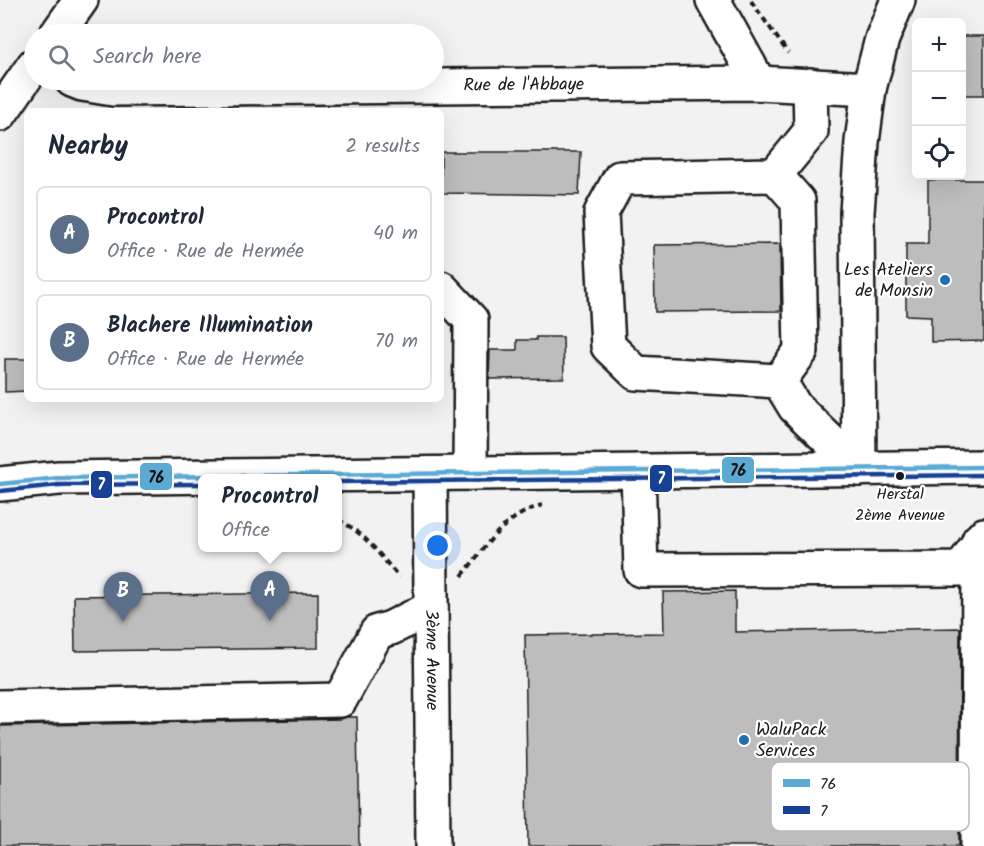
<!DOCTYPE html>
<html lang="en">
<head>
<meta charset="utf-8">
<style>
  body { margin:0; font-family:Kalam,sans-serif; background:#f2f2f3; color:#1f2937 }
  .controls { position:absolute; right:18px; top:18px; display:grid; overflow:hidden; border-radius:9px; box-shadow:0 6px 24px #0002 }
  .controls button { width:54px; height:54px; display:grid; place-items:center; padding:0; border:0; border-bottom:2px solid #e0e1e3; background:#fff; color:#1f2937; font:30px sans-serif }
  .you { position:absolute; left:438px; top:546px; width:21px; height:21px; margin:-15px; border:4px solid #fff; border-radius:50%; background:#1a73e8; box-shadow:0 0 0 9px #1a73e833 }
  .badge { display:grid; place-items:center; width:39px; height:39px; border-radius:50%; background:#0b8043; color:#fff; font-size:20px; font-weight:700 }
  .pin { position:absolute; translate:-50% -50px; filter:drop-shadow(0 2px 3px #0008) }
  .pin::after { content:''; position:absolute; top:32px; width:21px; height:18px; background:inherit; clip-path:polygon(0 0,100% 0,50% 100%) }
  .popup { position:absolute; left:198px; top:474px; width:144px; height:78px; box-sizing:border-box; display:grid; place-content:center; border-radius:9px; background:#fff; filter:drop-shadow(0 2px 4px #0005); font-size:20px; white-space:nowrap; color:#747a83 }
  .popup b { font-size:22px; color:#1f2937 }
  .popup::after { content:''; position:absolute; left:50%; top:100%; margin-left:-12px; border:12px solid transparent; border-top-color:#fff }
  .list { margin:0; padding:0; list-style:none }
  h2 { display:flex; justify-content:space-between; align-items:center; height:78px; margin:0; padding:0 24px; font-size:26px }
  h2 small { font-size:20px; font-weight:400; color:#747a83 }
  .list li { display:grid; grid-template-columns:39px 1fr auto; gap:18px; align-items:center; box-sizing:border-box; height:96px; margin:0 12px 12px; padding:0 12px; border:2px solid #e0e1e3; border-radius:9px }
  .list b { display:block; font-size:22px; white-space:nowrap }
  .list p { margin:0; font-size:20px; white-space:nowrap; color:#747a83 }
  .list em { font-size:20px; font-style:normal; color:#747a83 }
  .icon { flex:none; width:33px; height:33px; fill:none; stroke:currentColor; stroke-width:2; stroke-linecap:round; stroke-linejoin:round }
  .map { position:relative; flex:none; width:984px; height:846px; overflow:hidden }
  .search { position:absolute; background:#fff; box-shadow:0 6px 24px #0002; left:24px; top:24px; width:420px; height:66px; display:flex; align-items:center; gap:15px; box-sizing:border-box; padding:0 21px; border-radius:33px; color:#747a83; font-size:22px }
  .panel { position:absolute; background:#fff; box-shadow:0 6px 24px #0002; left:24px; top:108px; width:420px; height:294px; border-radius:9px }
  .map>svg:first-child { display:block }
  .building { fill:#bdbdbd; stroke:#1c1c1c; stroke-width:1.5 }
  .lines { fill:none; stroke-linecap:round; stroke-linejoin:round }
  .minor-casing { stroke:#1c1c1c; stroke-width:38 }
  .path { stroke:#1c1c1c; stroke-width:4; stroke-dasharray:6 4.5; stroke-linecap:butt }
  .minor { stroke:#fff; stroke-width:33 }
  .bus-1-casing { stroke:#fff; stroke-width:9 }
  .bus-2-casing { stroke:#fff; stroke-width:9 }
  .bus-1 { stroke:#5ca9d4; stroke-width:4.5 }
  .bus-2 { stroke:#164194; stroke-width:4.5 }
  .poi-dot { fill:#1f6fb2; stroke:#fff; stroke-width:2 }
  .bus-dot { fill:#1c1c1c; stroke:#fff; stroke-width:2 }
  .labels { text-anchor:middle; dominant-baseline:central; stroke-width:4.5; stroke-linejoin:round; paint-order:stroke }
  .bus-label { font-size:16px; fill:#1c1c1c; stroke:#fff }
  .street-label { font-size:18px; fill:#1c1c1c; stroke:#fff }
  .poi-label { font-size:18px; fill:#1c1c1c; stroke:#fff; text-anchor:end }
  .key { fill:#fff; stroke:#bbb; stroke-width:1.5 }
  .key-label { font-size:16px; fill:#1c1c1c }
  .line-badge { stroke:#fff; stroke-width:2 }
  .badge-label { font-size:16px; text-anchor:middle; font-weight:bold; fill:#fff }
  .pale-badge-label { font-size:16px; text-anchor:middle; font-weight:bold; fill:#111 }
</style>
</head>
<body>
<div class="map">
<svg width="984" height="846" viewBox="0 0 984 846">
  <rect width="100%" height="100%" fill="#f2f2f2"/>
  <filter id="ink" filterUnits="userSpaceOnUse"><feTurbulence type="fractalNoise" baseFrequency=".0167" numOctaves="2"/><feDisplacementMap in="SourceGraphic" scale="12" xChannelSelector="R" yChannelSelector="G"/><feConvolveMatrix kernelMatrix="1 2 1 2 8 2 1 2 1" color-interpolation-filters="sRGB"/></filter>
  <g filter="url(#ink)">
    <g class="building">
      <rect x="962" y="36" width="22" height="59"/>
      <polygon points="441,152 581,152 579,195 441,193"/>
      <polygon points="928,180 984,180 984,341 931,342 931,316 906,315 906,244 928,244"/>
      <polygon points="780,244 781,311 655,312 654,245"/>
      <polygon points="536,337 563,337 564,378 489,379 490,350 517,350 517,340 536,340"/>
      <polygon points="5,359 27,359 27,391 5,392"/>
      <polygon points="735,591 735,632 960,628 959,846 528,846 525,635 664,633 663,592"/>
      <polygon points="318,593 318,648 75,651 74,596"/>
      <polygon points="347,717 357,717 359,846 0,846 0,726 340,719"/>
    </g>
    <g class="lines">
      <defs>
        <g id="minor">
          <polyline points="713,0 759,83"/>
          <polyline points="57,34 81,0"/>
          <path id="s1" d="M72,80L82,84L113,89L759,83L869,89"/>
          <polyline points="810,85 811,131 775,175 620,178 601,213 608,346 636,373 779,381 795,407 859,469"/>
          <polyline points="0,114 34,65"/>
          <polyline points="775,175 798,201 801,351 779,381"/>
          <polyline points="441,288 471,320 470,473"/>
          <polyline points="859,469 857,212 862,142 869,89 882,39 898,0"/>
          <polyline points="638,471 641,570 961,569 984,535"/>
          <path id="s2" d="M430,474L433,846"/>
          <polyline points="0,484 59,478 984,467"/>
          <polyline points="0,707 340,700 377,632 391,628 431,608"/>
          <polyline points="978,846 979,540"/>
        </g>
      </defs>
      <use href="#minor" class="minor-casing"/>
      <g class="path">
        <polyline points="751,1 788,53"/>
        <path d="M338,520C366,533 379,555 399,577"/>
        <path d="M462,576C487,545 501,518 542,505"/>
      </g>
      <use href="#minor" class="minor"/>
      <defs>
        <polyline id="bus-1" points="0,484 59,478 984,467"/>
        <g id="bus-2">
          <polyline points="338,482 984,475"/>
          <polyline points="1,491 59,485 202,484"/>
        </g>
      </defs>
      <use href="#bus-1" class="bus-1-casing"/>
      <use href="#bus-2" class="bus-2-casing"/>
      <use href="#bus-1" class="bus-1"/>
      <use href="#bus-2" class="bus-2"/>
    </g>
  </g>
  <g class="poi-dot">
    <circle cx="945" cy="280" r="6"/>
    <circle cx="744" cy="740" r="6"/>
  </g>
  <circle class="bus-dot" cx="900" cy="476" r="5"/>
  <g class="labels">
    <g class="bus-label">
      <text x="900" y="494">Herstal<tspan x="900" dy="21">2ème Avenue</tspan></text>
    </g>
    <g class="street-label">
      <text stroke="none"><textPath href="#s1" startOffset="453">Rue de l'Abbaye</textPath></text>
      <text stroke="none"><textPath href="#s2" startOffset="186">3ème Avenue</textPath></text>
    </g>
    <g class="poi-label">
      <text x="933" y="270">Les Ateliers<tspan x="933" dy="21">de Monsin</tspan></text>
      <text x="756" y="730" text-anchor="start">WaluPack<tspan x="756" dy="21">Services</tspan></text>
    </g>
  </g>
  <rect x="771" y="762" width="198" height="69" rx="9" class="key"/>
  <rect x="783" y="779" width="27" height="8" fill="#5ca9d4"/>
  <rect x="783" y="806" width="27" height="8" fill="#164194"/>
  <g class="key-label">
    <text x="820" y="789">76</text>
    <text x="820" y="816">7</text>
  </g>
  <g class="line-badge">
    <rect x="721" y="456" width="34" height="28" rx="6" fill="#5ca9d4"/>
    <rect x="139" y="462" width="34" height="29" rx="6" fill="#5ca9d4"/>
    <rect x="649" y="464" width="24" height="29" rx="6" fill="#164194"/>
    <rect x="90" y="470" width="23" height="29" rx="6" fill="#164194"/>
  </g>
  <g class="badge-label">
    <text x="661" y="484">7</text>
    <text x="101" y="490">7</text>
  </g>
  <g class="pale-badge-label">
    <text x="738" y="476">76</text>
    <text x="156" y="483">76</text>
  </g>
</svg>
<div class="controls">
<button>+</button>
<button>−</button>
<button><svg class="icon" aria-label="locate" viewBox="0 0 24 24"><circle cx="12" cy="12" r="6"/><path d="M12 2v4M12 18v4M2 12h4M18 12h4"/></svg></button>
</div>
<div class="you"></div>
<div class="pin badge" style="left:270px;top:621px;background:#5c6f8a">A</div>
<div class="popup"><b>Procontrol</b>Office</div>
<div class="pin badge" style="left:123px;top:622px;background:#5c6f8a">B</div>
<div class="search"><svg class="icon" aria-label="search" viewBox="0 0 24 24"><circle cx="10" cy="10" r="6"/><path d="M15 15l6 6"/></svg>Search here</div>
<section class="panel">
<h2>Nearby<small>2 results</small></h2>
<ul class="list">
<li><span class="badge" style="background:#5c6f8a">A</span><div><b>Procontrol</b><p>Office · Rue de Hermée</p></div><em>40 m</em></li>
<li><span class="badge" style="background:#5c6f8a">B</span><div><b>Blachere Illumination</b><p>Office · Rue de Hermée</p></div><em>70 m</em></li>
</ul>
</section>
</div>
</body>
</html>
